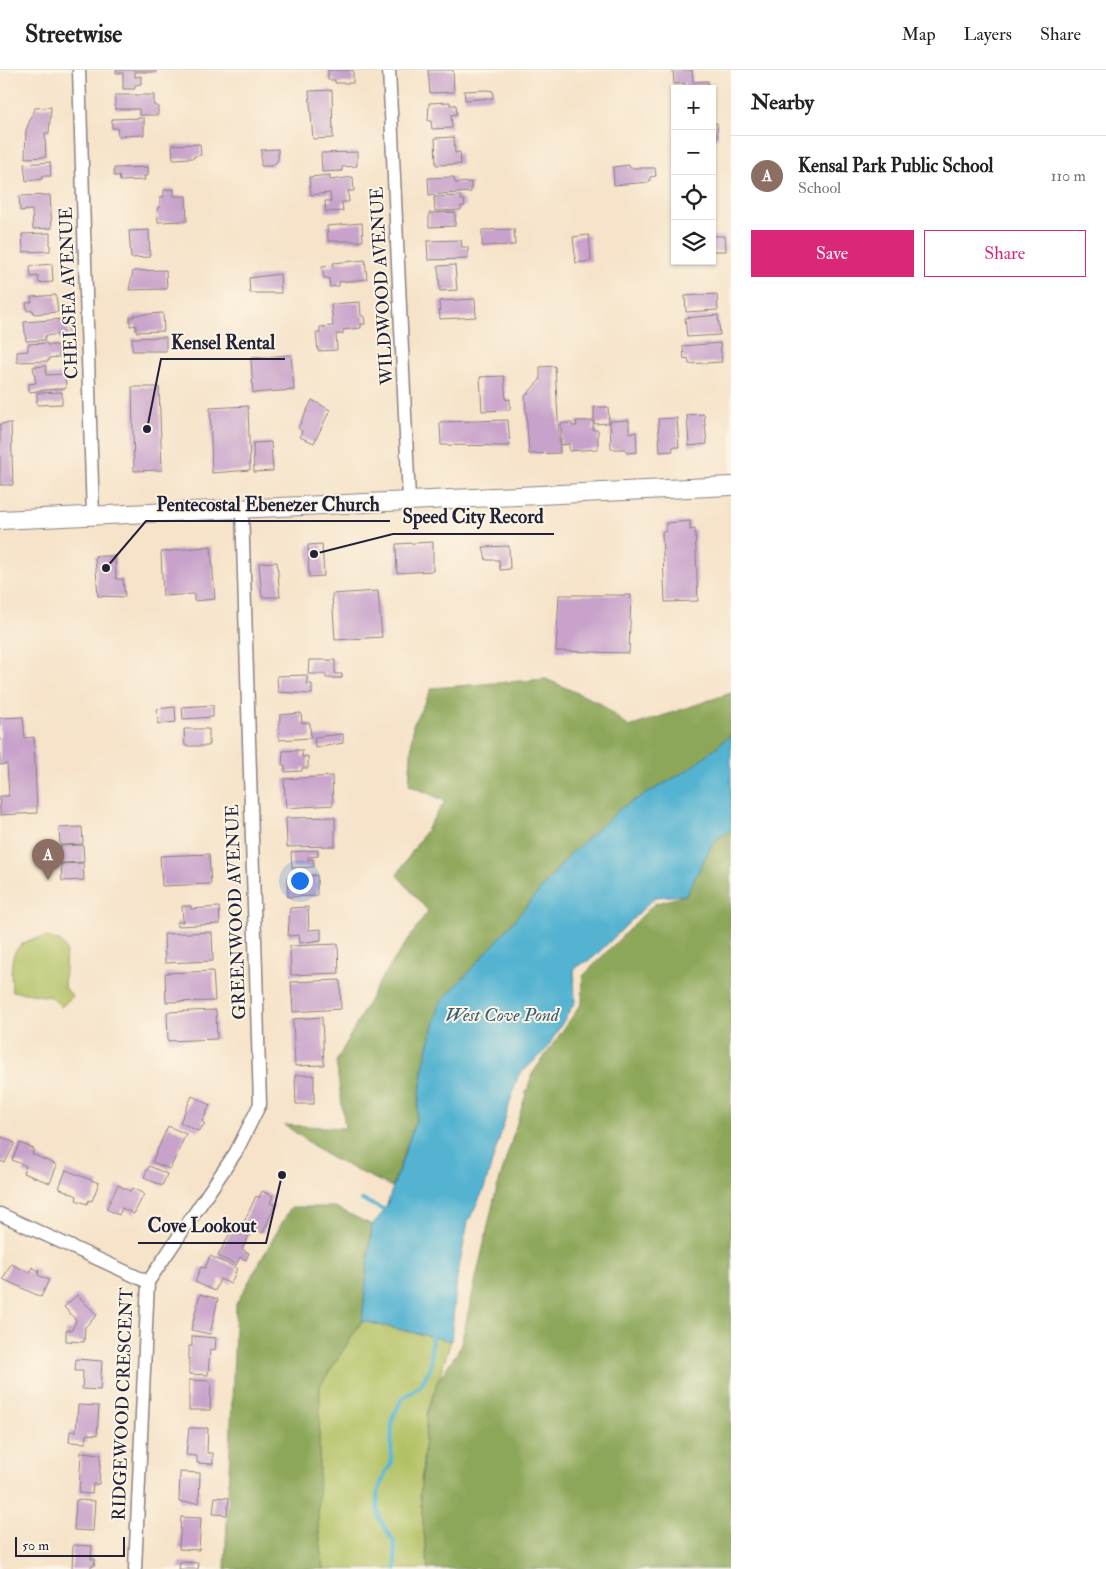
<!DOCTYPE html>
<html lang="en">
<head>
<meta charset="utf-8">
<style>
  body { margin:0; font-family:"IM FELL Double Pica",serif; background:#f2f2f2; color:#222 }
  .controls { position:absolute; right:15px; top:15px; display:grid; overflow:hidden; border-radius:0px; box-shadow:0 1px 4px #0004 }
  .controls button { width:45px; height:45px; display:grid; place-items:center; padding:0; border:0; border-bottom:1px solid #e0e0e0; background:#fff; color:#222; font:25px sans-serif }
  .scale { position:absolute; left:15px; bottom:12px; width:110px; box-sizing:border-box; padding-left:5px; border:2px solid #22223b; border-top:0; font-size:14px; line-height:18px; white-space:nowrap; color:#22223b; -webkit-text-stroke:4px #fcf5e5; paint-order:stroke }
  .you { position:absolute; left:299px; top:810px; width:18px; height:18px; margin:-12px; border:4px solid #fff; border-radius:50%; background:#1a73e8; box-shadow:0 0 0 8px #1a73e833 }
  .badge { display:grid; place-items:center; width:32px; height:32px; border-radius:50%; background:#db2777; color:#fff; font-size:16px; font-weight:700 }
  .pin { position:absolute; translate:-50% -41px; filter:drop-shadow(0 1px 2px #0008) }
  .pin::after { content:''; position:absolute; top:26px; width:18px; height:15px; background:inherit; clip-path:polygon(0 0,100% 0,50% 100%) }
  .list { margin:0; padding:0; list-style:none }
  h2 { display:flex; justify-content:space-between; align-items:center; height:65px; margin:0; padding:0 20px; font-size:21px }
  h2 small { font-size:16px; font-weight:400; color:#767676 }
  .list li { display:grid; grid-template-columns:32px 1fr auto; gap:15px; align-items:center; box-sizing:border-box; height:80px; padding:0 20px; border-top:1px solid #e0e0e0 }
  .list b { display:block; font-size:19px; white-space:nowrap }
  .list p { margin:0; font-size:16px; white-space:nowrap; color:#767676 }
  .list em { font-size:16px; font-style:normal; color:#767676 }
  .actions { display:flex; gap:10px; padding:15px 20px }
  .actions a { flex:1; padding:11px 0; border:1px solid #db2777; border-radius:0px; text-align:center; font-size:18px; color:#db2777 }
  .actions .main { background:#db2777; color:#fff }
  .icon { flex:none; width:28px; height:28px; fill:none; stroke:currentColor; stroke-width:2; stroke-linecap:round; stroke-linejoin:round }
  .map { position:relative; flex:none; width:731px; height:1499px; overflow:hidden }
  header { display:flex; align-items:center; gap:30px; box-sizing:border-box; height:70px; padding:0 25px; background:#fff; border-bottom:1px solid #e0e0e0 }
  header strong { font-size:24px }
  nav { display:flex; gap:28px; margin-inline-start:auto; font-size:18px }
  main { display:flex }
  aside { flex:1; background:#fff }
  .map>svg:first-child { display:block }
  .green { fill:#b2c164; stroke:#6a7250 }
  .forest { fill:#8da75a; stroke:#58644a }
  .water { fill:#53b3d1; stroke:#3a6a86 }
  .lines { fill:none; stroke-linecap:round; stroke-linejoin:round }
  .stream { stroke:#53b3d1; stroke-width:4.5 }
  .building { fill:#c8a2cb }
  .street-casing { stroke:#8c8282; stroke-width:15 }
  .secondary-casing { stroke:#8c8282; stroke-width:20 }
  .street { stroke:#fff; stroke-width:12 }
  .secondary { stroke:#fff; stroke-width:18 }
  .labels { text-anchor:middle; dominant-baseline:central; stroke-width:4; stroke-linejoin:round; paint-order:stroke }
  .street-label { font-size:18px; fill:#22223b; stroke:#fcf5e5 }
  .water-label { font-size:19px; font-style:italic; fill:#365c77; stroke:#fcf5e5 }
  .leader { fill:none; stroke:#22223b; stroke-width:2 }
  .callout-dot { fill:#22223b; stroke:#fcf5e5; stroke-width:2 }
  .callout-label { font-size:19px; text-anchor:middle; font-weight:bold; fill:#22223b; stroke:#fcf5e5; stroke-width:4; stroke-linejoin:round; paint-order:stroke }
</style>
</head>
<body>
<header>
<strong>Streetwise</strong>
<nav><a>Map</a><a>Layers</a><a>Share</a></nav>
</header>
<main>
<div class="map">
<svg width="731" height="1499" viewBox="0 0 731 1499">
  <rect width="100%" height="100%" fill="#fcf5e5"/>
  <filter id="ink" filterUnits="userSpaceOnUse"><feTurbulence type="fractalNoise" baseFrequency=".02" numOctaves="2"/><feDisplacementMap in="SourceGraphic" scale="10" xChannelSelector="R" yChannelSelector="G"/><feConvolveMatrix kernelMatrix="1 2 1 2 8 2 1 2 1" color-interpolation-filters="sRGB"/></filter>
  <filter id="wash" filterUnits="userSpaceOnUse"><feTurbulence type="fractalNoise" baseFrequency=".0096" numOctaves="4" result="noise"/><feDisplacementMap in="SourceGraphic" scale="20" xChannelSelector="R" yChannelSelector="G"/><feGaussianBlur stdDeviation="1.12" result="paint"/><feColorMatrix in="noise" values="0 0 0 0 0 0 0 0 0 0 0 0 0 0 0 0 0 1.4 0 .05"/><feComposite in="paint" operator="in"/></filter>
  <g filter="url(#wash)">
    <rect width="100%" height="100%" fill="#f6e3c9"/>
    <g class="green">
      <path d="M47,867L61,872L66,880L64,917L73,926L61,937L51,927L12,921C10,889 9,870 47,867Z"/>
      <polygon points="362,1251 451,1271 427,1344 420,1425 428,1499 324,1499 318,1455 320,1316"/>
    </g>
    <g class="forest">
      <polygon points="546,609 600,633 629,657 731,623 731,665 688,700 621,738 440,933 425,989 416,1050 392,1117 329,1087 285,1055 345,1058 336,992 379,912 428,841 397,805 445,731 409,715 413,655 432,618"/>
      <polygon points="731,759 731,1499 428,1499 420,1425 427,1344 437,1312 460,1278 495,1125 532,1004 582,933 583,906 654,834 686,825 713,772"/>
      <polygon points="291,1137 335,1137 372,1155 362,1251 320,1316 318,1455 324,1499 225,1499 236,1234"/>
    </g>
    <polygon class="water" points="731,665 731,759 713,772 686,825 655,827 593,888 574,898 575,932 546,980 518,1006 484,1119 468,1152 457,1208 451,1271 362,1251 372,1155 385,1140 416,1050 425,989 440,933 496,872 572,782 621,738 688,700"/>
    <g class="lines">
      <g class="stream">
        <polyline points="362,1130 385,1140"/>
        <polyline points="396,1499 394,1472 379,1448 377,1426 385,1403 391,1395 392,1349 402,1329 420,1316 431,1297 432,1263"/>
      </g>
    </g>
    <g id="blocks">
      <g class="building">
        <polygon points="116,0 156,0 156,2 135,2 135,7 141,6 141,14 135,15 135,19 123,19 123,3 116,3"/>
        <polygon points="328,0 353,0 353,13 335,13 335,10 328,10"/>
        <polygon points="428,0 453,0 454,22 430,23"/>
        <polygon points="673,0 692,0 693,12 708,11 708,19 685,19 685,13 674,14"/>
        <polygon points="332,20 333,68 313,69 309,21"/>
        <polygon points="486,20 493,21 493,28 465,30 464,21"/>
        <polygon points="115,25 154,25 154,36 158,36 158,45 139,45 139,39 115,39"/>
        <polygon points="450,32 450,35 456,35 457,44 451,45 452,58 432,59 431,51 428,51 429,33"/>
        <polygon points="51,37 49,63 45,63 46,87 25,88 26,60 35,38"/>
        <polygon points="144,48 144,65 118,66 117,58 112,58 112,49"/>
        <polygon points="712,53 717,53 718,68 712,69"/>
        <polygon points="454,67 455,83 460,82 461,94 436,95 435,68"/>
        <polygon points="200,74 201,85 194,86 194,88 173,89 172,75"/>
        <polygon points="278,79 278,90 272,96 261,96 261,80"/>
        <polygon points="357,82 357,96 342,97 342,101 322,102 321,83"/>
        <polygon points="50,92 51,106 42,106 42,109 26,111 24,94"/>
        <polygon points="629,95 630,98 655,98 656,106 650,107 650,112 614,115 613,97"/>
        <polygon points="148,97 148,106 144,106 145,110 120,111 119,106 114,106 114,98"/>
        <polygon points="330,105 330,110 353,107 354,121 348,121 349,132 342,132 343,141 326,142 325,131 331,131 330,123 311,125 309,107"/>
        <polygon points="454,107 455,113 471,112 471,122 429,125 428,108"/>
        <polygon points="174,119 174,126 186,126 187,151 158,152 157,138 160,138 160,127 164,127 164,120"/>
        <polygon points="50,125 52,158 33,159 32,140 20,141 19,126"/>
        <polygon points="461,126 461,130 464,130 465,136 461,136 461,140 435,141 434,127"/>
        <polygon points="455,142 455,156 429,157 429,143"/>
        <polygon points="362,153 363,171 328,171 327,156"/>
        <polygon points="514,159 515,175 482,176 482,160"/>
        <polygon points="149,160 150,187 131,188 129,161"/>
        <polygon points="50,163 50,181 23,182 22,164"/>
        <polygon points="589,165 591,191 576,193 573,167"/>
        <polygon points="712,166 725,166 726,181 712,181"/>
        <polygon points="461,170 462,177 468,177 468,189 428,190 427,171"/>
        <polygon points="365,190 367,209 339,212 339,216 330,217 329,208 324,208 322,197 334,196 333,193"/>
        <polygon points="52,194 53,212 39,213 38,206 31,207 30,196"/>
        <polygon points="455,195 457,220 440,221 438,196"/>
        <polygon points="166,200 167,219 129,220 133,201"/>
        <polygon points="280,204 281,223 250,223 249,208"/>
        <polygon points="717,224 718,240 686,242 685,226"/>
        <polygon points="56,225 58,242 34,244 33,240 27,241 26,233 32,232 31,227"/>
        <polygon points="475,229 476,247 440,249 439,231"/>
        <polygon points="360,232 361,246 364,246 365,254 361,254 361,258 343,260 343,264 336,264 337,280 318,281 316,263 320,263 320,257 333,256 331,234"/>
        <polygon points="163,243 164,261 136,262 136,255 130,256 130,247 134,247 134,245"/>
        <polygon points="718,245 720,265 687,267 685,248"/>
        <polygon points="63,249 64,254 67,254 69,268 59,269 59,264 45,266 45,270 26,271 24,252"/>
        <polygon points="166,267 166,281 132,281 132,268"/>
        <polygon points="47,273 47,275 58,275 59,287 49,288 49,291 17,292 17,282 28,281 28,274"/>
        <polygon points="720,273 722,292 689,294 688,288 684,289 683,276"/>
        <polygon points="291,285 294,320 253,323 251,288"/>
        <polygon points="46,296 46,305 65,304 66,318 29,322 29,314 36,313 33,297"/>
        <polygon points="555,296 560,383 529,384 525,326 540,310 540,297"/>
        <polygon points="504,306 506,330 510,329 510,340 482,341 480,307"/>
        <polygon points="132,317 159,317 162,400 134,401"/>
        <polygon points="62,322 62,334 37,335 37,323"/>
        <polygon points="312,330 330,340 314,373 300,367 302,361 298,358"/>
        <polygon points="248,336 250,400 212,403 210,338"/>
        <polygon points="594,337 608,337 609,353 594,354"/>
        <polygon points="704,344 707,374 689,376 687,345"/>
        <polygon points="677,348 679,377 672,377 673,381 660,382 658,349"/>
        <polygon points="508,350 510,376 441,375 440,352"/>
        <polygon points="629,350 629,363 636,362 637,382 626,383 626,379 611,379 610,351"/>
        <polygon points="576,351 593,351 593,360 598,360 598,379 569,381 569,374 561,375 561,353 572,353 572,356 577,356"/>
        <polygon points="11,353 13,415 0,415 0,354"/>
        <polygon points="271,372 273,401 254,402 253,373"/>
        <polygon points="690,451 690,460 695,459 698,531 665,532 662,462 666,461 666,453"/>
        <polygon points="433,472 433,501 397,503 396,474"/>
        <polygon points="322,474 324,506 309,507 308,475"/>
        <polygon points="211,476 215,529 194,531 194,524 163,526 161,482"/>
        <polygon points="509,476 510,499 500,500 499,490 486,490 483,477"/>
        <polygon points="95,486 115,486 116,509 123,509 125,527 98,526"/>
        <polygon points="277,492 280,527 262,527 259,493"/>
        <polygon points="378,521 382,567 335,570 332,524"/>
        <polygon points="559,525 631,525 629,583 556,581"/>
        <polygon points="309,590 335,590 335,604 342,604 342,608 326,608 326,604 308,604"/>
        <polygon points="307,605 307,614 312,614 312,624 278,622 277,606"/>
        <polygon points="213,635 213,647 183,649 182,637"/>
        <polygon points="175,637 176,652 158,654 157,639"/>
        <polygon points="301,643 302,653 310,653 311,668 279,670 280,645"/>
        <polygon points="23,647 25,668 34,667 37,743 0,745 0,726 9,726 7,694 0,695 0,648"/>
        <polygon points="184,659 209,659 209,676 185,676"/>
        <polygon points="343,664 343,673 315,678 314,667"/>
        <polygon points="302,680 302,687 308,686 308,698 302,698 302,701 285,702 285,695 282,695 283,681"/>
        <polygon points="332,706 333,735 286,738 284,709"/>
        <polygon points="335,747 335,776 287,777 286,748"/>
        <polygon points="82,757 83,774 60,775 59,758"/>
        <polygon points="83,775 84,792 61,793 60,776"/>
        <polygon points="318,780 318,786 308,787 308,790 313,789 314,797 292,798 291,782"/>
        <polygon points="209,784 211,814 162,816 160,786"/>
        <polygon points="83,793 84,810 62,811 61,794"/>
        <polygon points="317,805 317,826 288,827 287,807"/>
        <polygon points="182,836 191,836 191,839 219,837 220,854 177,856 177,852 183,852"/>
        <polygon points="308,837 309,860 321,859 321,870 300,873 299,865 288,866 290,838"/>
        <polygon points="212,862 213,891 165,893 164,864"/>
        <polygon points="338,874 339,903 291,905 290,876"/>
        <polygon points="213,901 215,931 166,932 165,903"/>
        <polygon points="340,910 341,939 293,942 291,912"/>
        <polygon points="216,940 217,969 168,971 167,942"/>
        <polygon points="322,947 324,995 295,996 293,949"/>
        <polygon points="295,1005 314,1005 314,1034 296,1034"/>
        <polygon points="192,1026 210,1035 202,1052 205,1054 198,1061 180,1052"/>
        <polygon points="168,1056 186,1064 170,1099 152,1092"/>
        <polygon points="0,1066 15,1073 5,1093 0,1091"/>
        <polygon points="20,1073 34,1079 32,1084 57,1095 50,1113 23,1103 26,1096 12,1090"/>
        <polygon points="149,1096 167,1104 162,1116 144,1107"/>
        <polygon points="66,1100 99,1113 92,1131 89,1130 87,1134 76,1130 77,1126 59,1118"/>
        <polygon points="118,1115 130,1121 132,1118 144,1124 134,1144 122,1138 119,1145 106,1139"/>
        <polygon points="262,1121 273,1126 270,1133 275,1135 263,1163 243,1154 256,1126 259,1128"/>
        <polygon points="234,1155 250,1163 242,1179 249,1183 246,1190 240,1187 236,1195 218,1186"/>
        <polygon points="210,1186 237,1198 231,1214 220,1209 215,1221 195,1212 201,1197 205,1198"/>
        <polygon points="11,1194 30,1203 32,1197 39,1201 38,1205 49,1210 41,1227 3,1209"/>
        <polygon points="200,1224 218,1229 210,1264 191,1260"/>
        <polygon points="77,1225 97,1245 85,1257 84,1272 66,1271 66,1260 72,1260 76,1250 64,1237"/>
        <polygon points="192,1266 216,1268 215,1280 210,1279 208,1305 189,1304 189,1276 192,1276"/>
        <polygon points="76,1289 102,1291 100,1320 82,1319 83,1301 75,1301"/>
        <polygon points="189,1310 211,1311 210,1340 189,1340"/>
        <polygon points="78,1335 99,1336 97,1365 87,1364 86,1373 69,1372 70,1361 76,1362"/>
        <polygon points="189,1358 208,1358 207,1383 213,1383 213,1394 197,1393 197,1386 186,1385"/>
        <polygon points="81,1382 101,1384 99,1414 93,1414 92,1424 79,1423"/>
        <polygon points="180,1402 200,1403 199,1433 179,1432"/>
        <polygon points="215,1427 229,1428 227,1445 213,1444"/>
        <polygon points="76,1430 95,1431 93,1461 74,1460"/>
        <polygon points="181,1447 201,1448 199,1480 179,1479"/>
        <polygon points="73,1475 92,1476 91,1489 95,1489 94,1496 91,1496 91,1499 72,1499"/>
        <polygon points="180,1492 199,1493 198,1499 179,1499"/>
      </g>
    </g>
  </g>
  <g filter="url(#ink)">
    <use href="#blocks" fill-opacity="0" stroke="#8c8282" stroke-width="1"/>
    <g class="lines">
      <defs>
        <g id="street">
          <polyline points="79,0 93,446"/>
          <polyline points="389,0 409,430"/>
          <polyline points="0,1144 148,1212"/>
          <polyline points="148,1212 236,1082 260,1034 242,438"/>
          <polyline points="135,1499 148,1212"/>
        </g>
        <polyline id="secondary" points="0,450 731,416"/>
      </defs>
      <use href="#street" class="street-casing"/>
      <use href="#secondary" class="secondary-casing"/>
      <use href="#street" class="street"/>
      <use href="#secondary" class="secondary"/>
    </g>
  </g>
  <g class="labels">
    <g class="street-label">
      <text transform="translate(382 216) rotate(-93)">WILDWOOD AVENUE</text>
      <text transform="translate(69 223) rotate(-92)">CHELSEA AVENUE</text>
      <text transform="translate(236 842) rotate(-92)">GREENWOOD AVENUE</text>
      <text transform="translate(123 1334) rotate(-88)">RIDGEWOOD CRESCENT</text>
    </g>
    <g class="water-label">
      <text x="502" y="945">West Cove Pond</text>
    </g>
  </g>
  <path class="leader" d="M147 359L161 289H285M106 498L146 451H390M314 484L393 464H554M282 1105L266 1173H138"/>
  <g class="callout-dot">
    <circle cx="147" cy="359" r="5"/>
    <circle cx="106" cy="498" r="5"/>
    <circle cx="314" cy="484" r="5"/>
    <circle cx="282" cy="1105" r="5"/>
  </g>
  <g class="callout-label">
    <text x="223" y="279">Kensel Rental</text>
    <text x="268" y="441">Pentecostal Ebenezer Church</text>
    <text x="473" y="453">Speed City Record</text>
    <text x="202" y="1162">Cove Lookout</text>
  </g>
</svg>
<div class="controls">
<button>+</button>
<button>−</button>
<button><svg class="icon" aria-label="locate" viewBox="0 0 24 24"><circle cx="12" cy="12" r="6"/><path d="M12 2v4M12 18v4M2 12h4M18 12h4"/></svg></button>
<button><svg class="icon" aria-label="layers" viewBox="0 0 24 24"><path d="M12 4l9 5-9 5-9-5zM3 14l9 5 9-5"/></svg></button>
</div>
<div class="scale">50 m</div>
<div class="you"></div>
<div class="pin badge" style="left:48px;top:810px;background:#8d6e63">A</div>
</div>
<aside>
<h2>Nearby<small></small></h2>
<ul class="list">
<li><span class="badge" style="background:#8d6e63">A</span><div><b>Kensal Park Public School</b><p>School</p></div><em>110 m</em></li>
</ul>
<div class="actions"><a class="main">Save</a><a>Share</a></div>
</aside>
</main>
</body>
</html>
